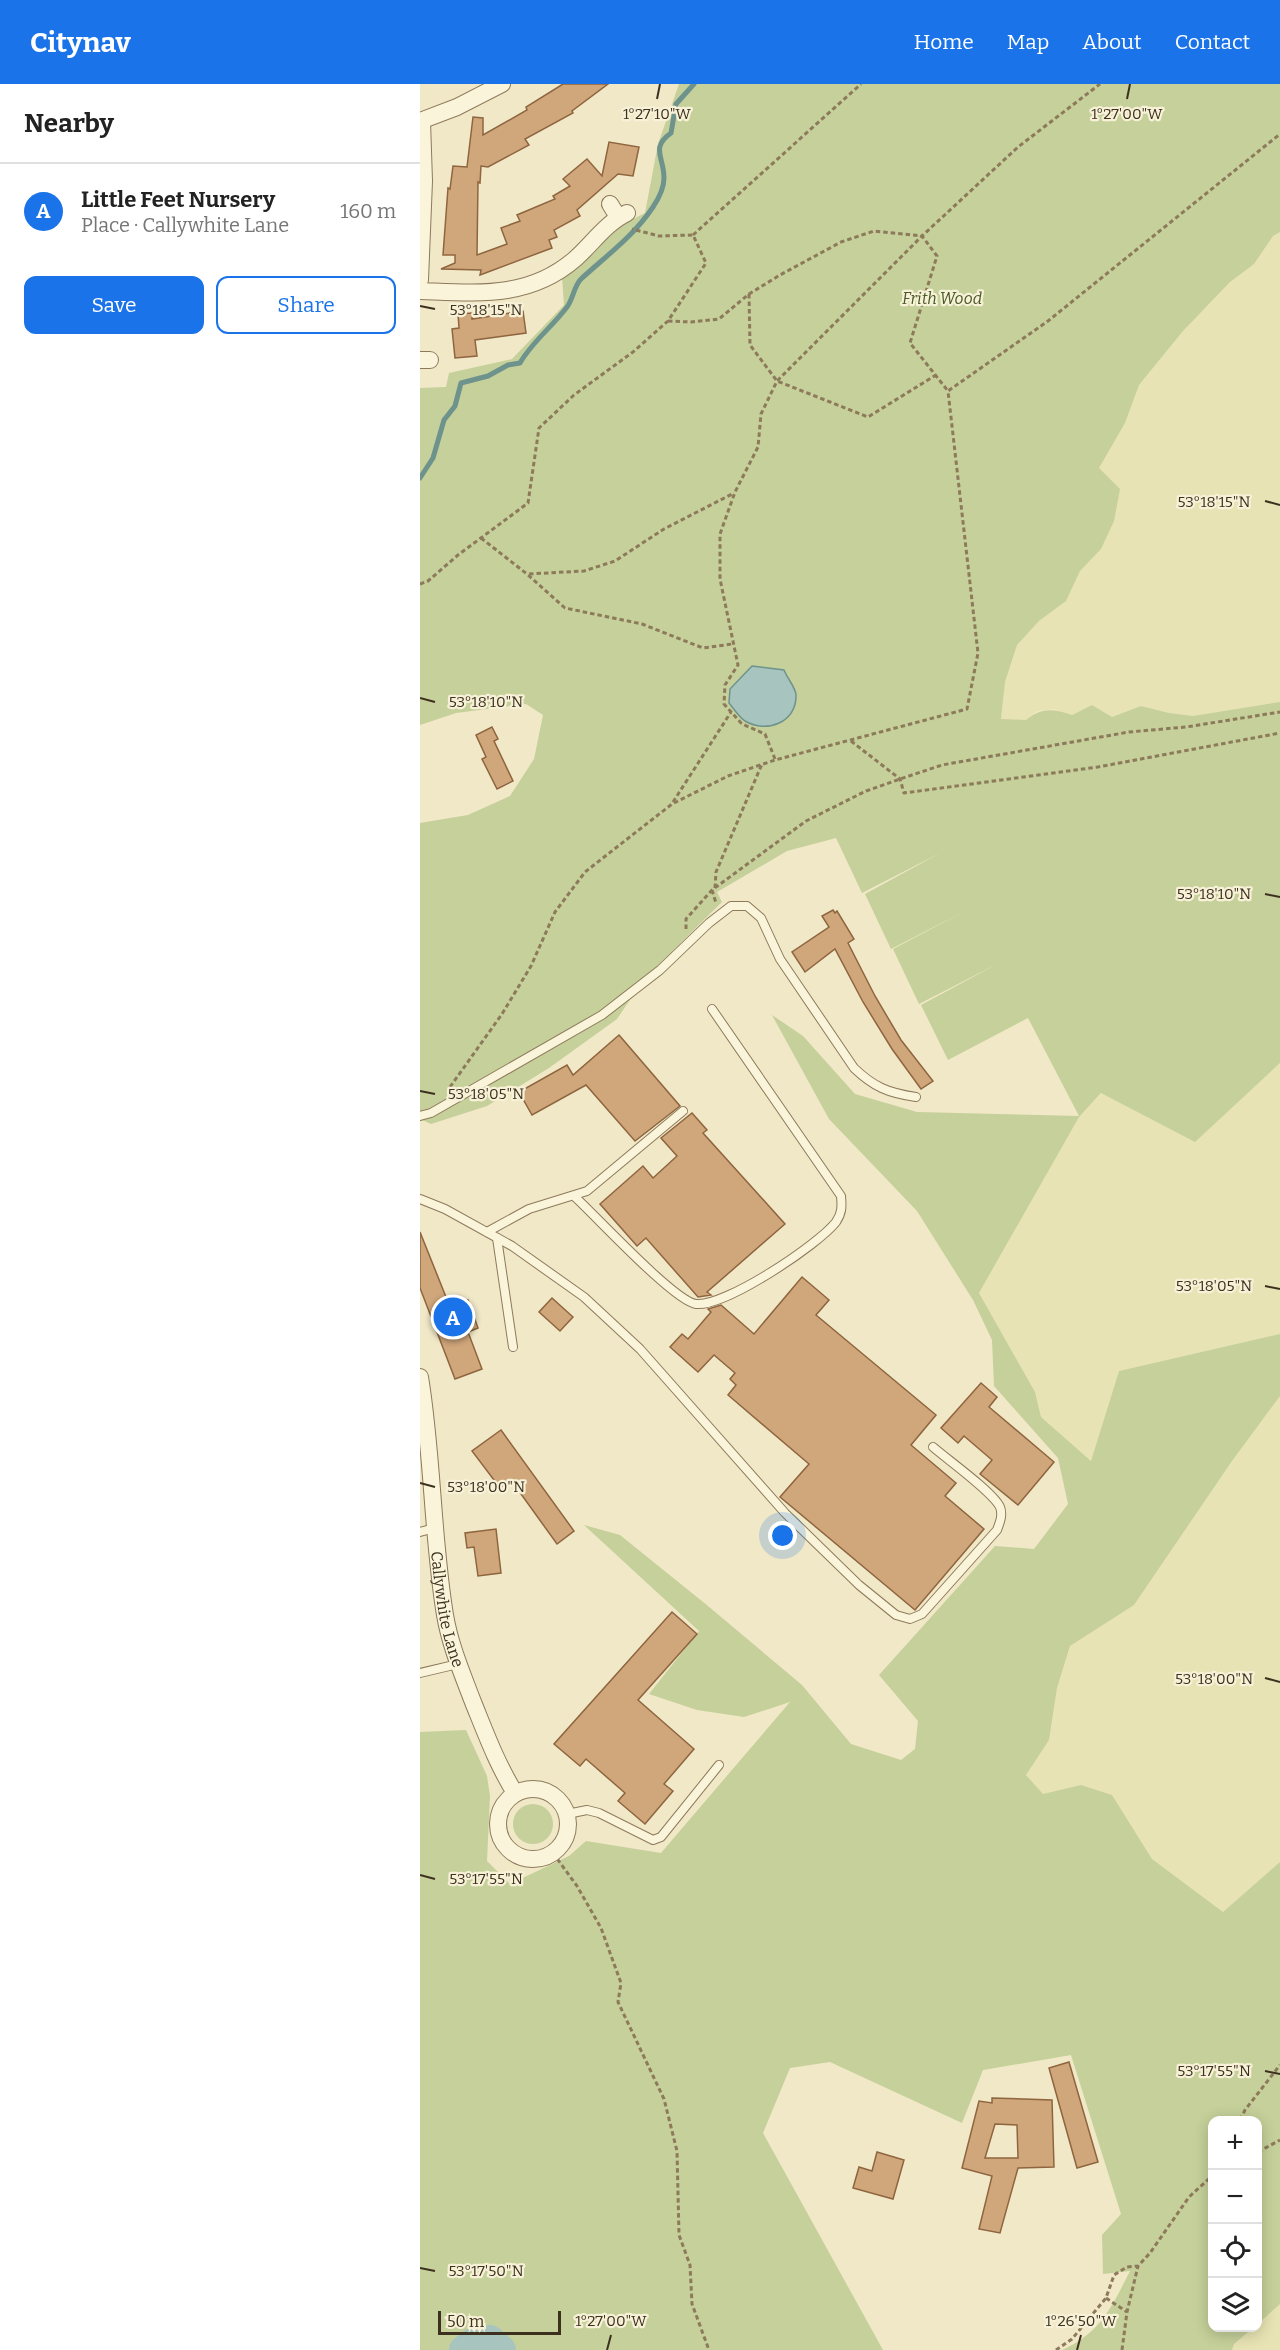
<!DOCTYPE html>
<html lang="en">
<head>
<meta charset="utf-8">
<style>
  body { margin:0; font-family:Bitter,serif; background:#f6f6f6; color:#222 }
  .controls { position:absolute; right:18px; bottom:18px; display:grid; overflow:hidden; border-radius:12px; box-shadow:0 3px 15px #0003 }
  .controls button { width:54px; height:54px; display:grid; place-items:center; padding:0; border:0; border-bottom:2px solid #e0e0e0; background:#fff; color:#222; font:30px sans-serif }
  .scale { position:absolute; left:18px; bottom:15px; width:123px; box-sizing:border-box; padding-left:6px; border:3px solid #3d301f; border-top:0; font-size:16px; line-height:21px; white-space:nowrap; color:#3d301f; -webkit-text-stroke:4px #f7f1d7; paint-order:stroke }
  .you { position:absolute; left:363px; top:1452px; width:21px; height:21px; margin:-15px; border:4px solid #fff; border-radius:50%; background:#1a73e8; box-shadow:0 0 0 9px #1a73e833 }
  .badge { display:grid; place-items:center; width:39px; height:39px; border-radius:50%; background:#1a73e8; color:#fff; font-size:20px; font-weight:700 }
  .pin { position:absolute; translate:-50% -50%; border:3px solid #fff; box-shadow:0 2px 6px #0006 }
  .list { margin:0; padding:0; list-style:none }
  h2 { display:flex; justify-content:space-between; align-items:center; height:78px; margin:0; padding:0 24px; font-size:26px }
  h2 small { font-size:20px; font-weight:400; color:#767676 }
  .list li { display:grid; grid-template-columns:39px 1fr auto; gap:18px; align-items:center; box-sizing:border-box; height:96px; padding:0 24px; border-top:2px solid #e0e0e0 }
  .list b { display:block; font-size:22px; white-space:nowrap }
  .list p { margin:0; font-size:20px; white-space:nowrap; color:#767676 }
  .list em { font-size:20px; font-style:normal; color:#767676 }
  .actions { display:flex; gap:12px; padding:18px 24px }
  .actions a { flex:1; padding:14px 0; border:2px solid #1a73e8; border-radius:12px; text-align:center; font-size:21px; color:#1a73e8 }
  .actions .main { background:#1a73e8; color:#fff }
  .icon { flex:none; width:33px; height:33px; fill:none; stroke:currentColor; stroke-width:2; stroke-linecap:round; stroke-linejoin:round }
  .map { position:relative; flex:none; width:860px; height:2266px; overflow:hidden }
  header { display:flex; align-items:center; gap:36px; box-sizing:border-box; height:84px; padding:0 30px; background:#1a73e8; color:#fff }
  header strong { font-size:28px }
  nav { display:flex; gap:33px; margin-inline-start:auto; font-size:21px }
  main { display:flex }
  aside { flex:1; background:#fff }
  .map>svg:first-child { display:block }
  .farmland { fill:#e7e3b4 }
  .green { fill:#c5d09a }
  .water { fill:#a8c4be; stroke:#6e938d; stroke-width:1.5 }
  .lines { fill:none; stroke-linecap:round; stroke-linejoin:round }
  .stream { stroke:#6e938d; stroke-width:5 }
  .river { stroke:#a8c4be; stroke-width:30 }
  .building { fill:#d0a67b; stroke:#8e653f; stroke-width:1.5; fill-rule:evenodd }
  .service-casing { stroke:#8d7a5b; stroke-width:10 }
  .minor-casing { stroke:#8d7a5b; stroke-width:18 }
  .path { stroke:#8d7a5b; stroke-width:3; stroke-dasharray:4.5 3; stroke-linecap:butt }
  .service { stroke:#faf4db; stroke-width:8 }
  .minor { stroke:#faf4db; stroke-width:16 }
  .ticks { fill:none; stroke:#3d301f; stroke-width:2 }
  .labels { text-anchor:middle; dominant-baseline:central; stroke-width:4.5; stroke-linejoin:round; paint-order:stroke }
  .park-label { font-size:16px; font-style:italic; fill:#485a25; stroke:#f7f1d7 }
  .street-label { font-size:16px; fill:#3d301f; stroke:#f7f1d7 }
  .ticks-label { font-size:15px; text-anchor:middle; fill:#3d301f; stroke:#f7f1d7; stroke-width:4.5; stroke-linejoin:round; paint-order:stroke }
</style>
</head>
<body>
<header>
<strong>Citynav</strong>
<nav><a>Home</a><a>Map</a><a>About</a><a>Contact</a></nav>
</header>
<main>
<aside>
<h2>Nearby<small></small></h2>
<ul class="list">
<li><span class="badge">A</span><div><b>Little Feet Nursery</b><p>Place · Callywhite Lane</p></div><em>160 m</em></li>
</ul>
<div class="actions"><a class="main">Save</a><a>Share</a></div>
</aside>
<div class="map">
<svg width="860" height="2266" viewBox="0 0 860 2266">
  <rect width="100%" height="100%" fill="#f1e8c7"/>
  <g class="farmland">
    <polygon points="860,148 860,618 773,632 749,629 721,622 692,633 672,621 652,631 634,625 617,627 606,636 581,636 585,598 597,561 619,537 646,517 660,487 681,465 679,384 705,339 719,301 763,247 810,198 834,180 853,152"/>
    <polygon points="860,979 860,1250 699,1287 671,1377 621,1333 615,1308 559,1209 659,1033 682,1009 775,1057"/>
    <polygon points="860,1312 860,1778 803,1828 732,1775 692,1711 661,1701 623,1710 606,1691 629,1656 637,1604 650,1562 714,1521 812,1377"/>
    <polygon points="860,2220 860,2266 812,2266 814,2260 833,2244 838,2244 838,2240"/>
  </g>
  <g class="green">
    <path d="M259,0H860V148L853,152L834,180L810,198L763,247L719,301L705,339L679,384L700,405L694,437L681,465L660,487L646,517L619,537L597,561L585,598L581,635L606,636C622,623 634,625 652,631L672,621L692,633L721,622L749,629L773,632L860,618V979L775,1058L681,1009L659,1033L559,1209L615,1308L621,1333L671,1377L699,1287L860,1250V1312L812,1377L714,1521L650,1562L637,1604L629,1656L606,1691L623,1710L661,1701L692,1711L732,1775L803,1828L860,1778V2220L838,2240V2036H792V2244H833L814,2260L812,2266H642C681,2249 692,2222 710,2187L683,2190L682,2151L701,2130L651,1971L563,1986L542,2039L410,1978L370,1984L343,2049L463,2266H0V1648L46,1646L67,1692L70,1712L67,1777L90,1800L149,1772L166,1757L241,1769L370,1618L324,1633L277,1626L229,1610L279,1547L164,1441L200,1451L288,1522L382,1601L431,1660L481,1676L495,1665L498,1637L459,1591L575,1462L614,1465L648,1420L638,1374L574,1302L572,1256L553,1216L497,1127L409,1035L352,931L383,952L435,1010L497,1028L659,1032L608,934L528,976L501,921L579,879L499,920L473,865L551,824L471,865L445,810L522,768L442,809L416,754L367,767L297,808L302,818L224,895L197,935L129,984L67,1022L11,1040L0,1035V739L48,731L90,712L114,675L123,631L106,620L36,629L0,641V304L26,303L29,289L92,275L144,221L142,193L205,139L225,129L238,60Z"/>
    <circle cx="113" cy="1740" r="20"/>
  </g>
  <path class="water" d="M332,582L364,586C367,594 376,604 376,611C377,638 347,650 325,637C319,633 314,625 309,619L310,605Z"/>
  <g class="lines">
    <path class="stream" d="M0,394L13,374L24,336L35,322L41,299L68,292L88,281L100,279C112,258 132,243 147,223C153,215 154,202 161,195C187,171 213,153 233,123C239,114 244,105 244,94C244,73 230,64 251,49L256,20L274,0"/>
    <polyline class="river" points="44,2266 56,2257 70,2256 81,2266"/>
  </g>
  <g class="building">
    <polygon points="143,0 188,0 152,27 153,29 105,55 109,61 68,83 61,82 60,99 58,98 57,171 87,160 81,144 100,137 97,131 135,115 133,112 150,102 143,95 167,75 182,92 189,58 219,63 213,92 198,90 157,126 160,132 134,146 137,153 129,156 132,164 60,191 61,186 21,185 35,179 35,171 23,171 28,104 30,105 33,82 47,83 53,33 63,34 63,51 107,26 106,23"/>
    <polygon points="103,227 106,249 55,256 57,272 35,274 32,245 39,244 38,230 52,229 52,235"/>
    <polygon points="72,643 78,655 74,657 93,697 77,705 62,675 66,673 56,651"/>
    <polygon points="413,826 415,829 417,827 434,855 428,859 455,912 481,956 513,997 501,1005 472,965 443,918 415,865 385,888 372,868 409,843 402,832"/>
    <polygon points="199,951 260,1022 215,1057 166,1001 112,1031 99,1008 147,981 153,991"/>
    <polygon points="272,1029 287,1046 283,1049 365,1140 287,1208 291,1211 278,1213 226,1154 217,1162 180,1120 223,1082 233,1094 257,1072 241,1054"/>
    <polygon points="0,1148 30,1223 48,1216 58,1244 48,1248 62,1285 35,1295 0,1204"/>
    <polygon points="382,1193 409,1216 396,1231 516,1331 491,1361 536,1399 525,1412 564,1445 495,1526 360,1413 389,1380 308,1311 316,1301 310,1295 315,1289 294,1271 278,1288 250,1263 262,1250 268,1255 291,1228 288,1225 301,1221 334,1250"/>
    <polygon points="132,1214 153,1233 140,1247 119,1228"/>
    <polygon points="561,1299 577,1313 569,1323 634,1378 598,1421 560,1390 572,1376 544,1352 538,1359 521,1344"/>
    <polygon points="81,1346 154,1447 137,1460 91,1396 80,1404 52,1367"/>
    <polygon points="76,1445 81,1489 58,1492 54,1463 47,1464 45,1449"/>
    <polygon points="252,1528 277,1550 218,1616 274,1665 244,1700 253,1707 225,1740 198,1717 205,1709 166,1675 160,1682 134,1660"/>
    <polygon points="649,1978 678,2078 657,2084 629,1984"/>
    <path d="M572,2014L632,2016L634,2083L598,2084L580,2149L559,2145L572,2092L542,2084L559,2017L572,2019ZM575,2040L597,2041L598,2074H565Z"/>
    <polygon points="457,2068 484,2076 473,2115 433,2104 439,2083 452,2087"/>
  </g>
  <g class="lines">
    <defs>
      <g id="service">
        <path d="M0,1032L11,1029L182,931L240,886L289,839L311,822H327L341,834L360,875L434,984C454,1003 468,1009 496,1013"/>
        <path d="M154,1112C175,1131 254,1217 276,1220C305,1223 398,1161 416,1138C422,1129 422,1123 421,1112L292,925"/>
        <path d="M0,1115L25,1125L92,1162L164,1213L220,1265L365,1429L439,1501L476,1531L490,1535L502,1530L577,1446C580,1438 583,1431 580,1423C573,1408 528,1376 513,1363"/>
        <polyline points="67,1148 109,1125 167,1107 263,1027"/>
        <polyline points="77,1154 93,1263"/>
        <polyline points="0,1448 15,1444"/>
        <polyline points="0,1589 38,1580"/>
        <polyline points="147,1730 167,1726 179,1729 233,1756 241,1753 299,1681"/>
      </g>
      <g id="minor">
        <polyline points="0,37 37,23 82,0"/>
        <polyline points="190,120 198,133"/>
        <polyline points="0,196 4,97 2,37"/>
        <path d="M0,207C57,209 109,215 155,175C172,160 186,139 207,129"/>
        <polyline points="0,276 10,276"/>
        <path id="s1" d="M0,1293C13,1372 12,1452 25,1531C30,1561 42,1589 53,1618C66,1650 77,1680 95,1709"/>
        <circle cx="113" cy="1740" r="35"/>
      </g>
    </defs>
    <use href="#service" class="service-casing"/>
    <use href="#minor" class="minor-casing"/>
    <g class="path">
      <polyline points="273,151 441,0"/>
      <polyline points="329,210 330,261 357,297 448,333 516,291"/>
      <polyline points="248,237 271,238 299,235 329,210 360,191 421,158 454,147 502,152 517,172 490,259 528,307"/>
      <polyline points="61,454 107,490 145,524 222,540 283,564 312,560"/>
      <polyline points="109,490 164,487 195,477 244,445 314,409"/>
      <polyline points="0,500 8,497 38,471 108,419 119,344 154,311 213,268 248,237 286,179 273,151 239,152 212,145"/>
      <polyline points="431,657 480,695 484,709 678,683 860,649"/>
      <polyline points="355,675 345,650 322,640 304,620 305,601 318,581 300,495 300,450 315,408 338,363 341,330 357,297 502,152 598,63 680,0"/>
      <polyline points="253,718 311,628"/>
      <polyline points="295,804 296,788 342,680"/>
      <polyline points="292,806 296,819"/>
      <polyline points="266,845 266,835 292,806 386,737 446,707 480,695 522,681 709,648 766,643 860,628"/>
      <polyline points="30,1003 82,930 111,882 135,828 165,788 252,720 308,692 355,676 547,625 558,569 528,307 628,237 860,50"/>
      <polyline points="133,1769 157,1802 181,1844 201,1899 198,1918 244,2015 257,2067 259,2151 270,2181 272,2220 289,2266"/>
      <polyline points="820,2036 825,2026 860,1981"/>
      <polyline points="838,2068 860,2056"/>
      <polyline points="686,2214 707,2228"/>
      <polyline points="636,2266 652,2255 686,2214 694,2191 707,2183 718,2182 730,2169 769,2113 792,2092"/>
      <polyline points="702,2266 707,2228 718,2182"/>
    </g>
    <use href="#service" class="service"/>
    <use href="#minor" class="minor"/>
  </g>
  <path class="ticks" d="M237,15L240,0M707,15L710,0M0,222L15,225M845,417L860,421M0,614L15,618M845,810L860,813M0,1007L15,1010M845,1202L860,1205M0,1399L15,1403M845,1594L860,1598M0,1791L15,1795M845,1987L860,1990M0,2184L15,2187M187,2266L191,2251M657,2266L661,2251"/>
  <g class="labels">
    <g class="park-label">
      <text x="522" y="214">Frith Wood</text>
    </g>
    <g class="street-label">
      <text stroke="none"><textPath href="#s1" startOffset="234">Callywhite Lane</textPath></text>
    </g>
  </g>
  <g class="ticks-label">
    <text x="237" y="35">1°27'10"W</text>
    <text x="707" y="35">1°27'00"W</text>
    <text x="66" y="231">53°18'15"N</text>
    <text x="794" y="423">53°18'15"N</text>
    <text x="66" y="623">53°18'10"N</text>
    <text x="794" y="815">53°18'10"N</text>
    <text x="66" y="1015">53°18'05"N</text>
    <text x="794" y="1207">53°18'05"N</text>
    <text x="66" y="1408">53°18'00"N</text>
    <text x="794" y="1600">53°18'00"N</text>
    <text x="66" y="1800">53°17'55"N</text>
    <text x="794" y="1992">53°17'55"N</text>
    <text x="66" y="2192">53°17'50"N</text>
    <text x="191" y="2242">1°27'00"W</text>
    <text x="661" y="2242">1°26'50"W</text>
  </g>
</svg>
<div class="controls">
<button>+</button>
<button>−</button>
<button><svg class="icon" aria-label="locate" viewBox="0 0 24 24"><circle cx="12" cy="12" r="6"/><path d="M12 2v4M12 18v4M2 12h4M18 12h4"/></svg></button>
<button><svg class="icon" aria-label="layers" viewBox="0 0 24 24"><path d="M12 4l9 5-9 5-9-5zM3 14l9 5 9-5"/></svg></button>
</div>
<div class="scale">50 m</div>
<div class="you"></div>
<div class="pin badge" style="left:33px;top:1233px">A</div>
</div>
</main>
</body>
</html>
